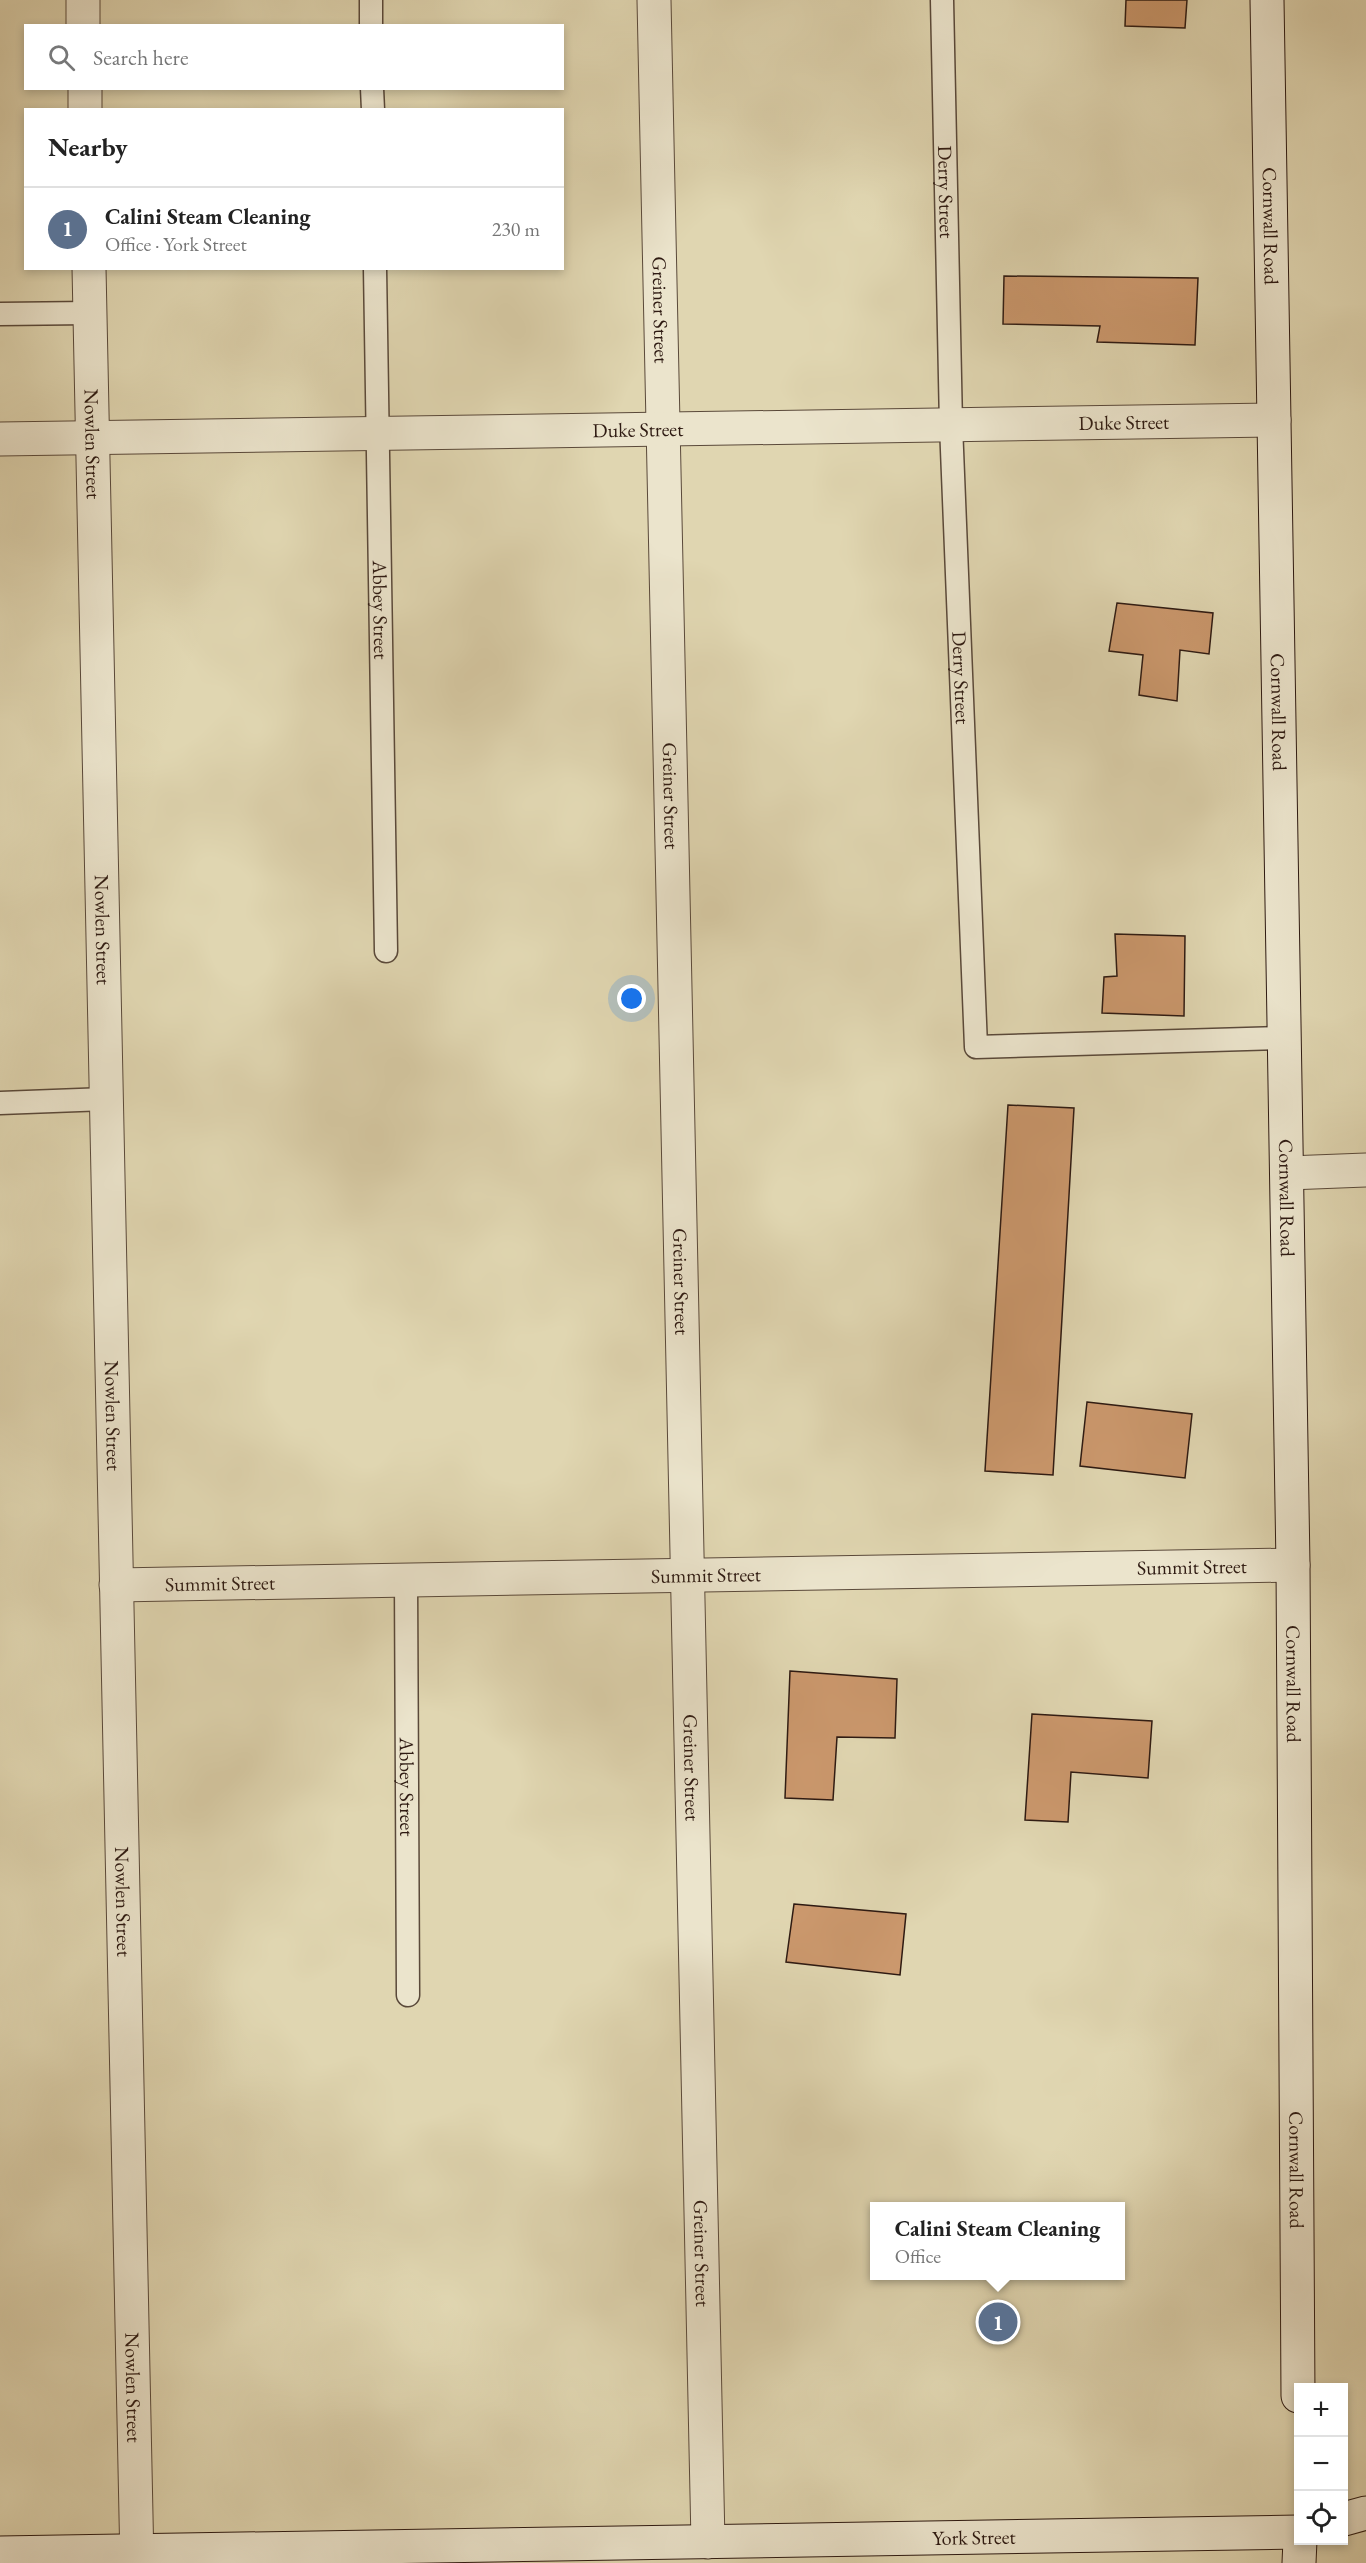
<!DOCTYPE html>
<html lang="en">
<head>
<meta charset="utf-8">
<style>
  body { margin:0; font-family:"EB Garamond",serif; background:#f6f6f6; color:#222 }
  .controls { position:absolute; right:18px; bottom:18px; display:grid; overflow:hidden; border-radius:0px; box-shadow:0 3px 9px #0003 }
  .controls button { width:54px; height:54px; display:grid; place-items:center; padding:0; border:0; border-bottom:2px solid #e0e0e0; background:#fff; color:#222; font:30px sans-serif }
  .you { position:absolute; left:632px; top:999px; width:21px; height:21px; margin:-15px; border:4px solid #fff; border-radius:50%; background:#1a73e8; box-shadow:0 0 0 9px #1a73e833 }
  .badge { display:grid; place-items:center; width:39px; height:39px; border-radius:50%; background:#1a73e8; color:#fff; font-size:20px; font-weight:700 }
  .pin { position:absolute; translate:-50% -50%; border:3px solid #fff; box-shadow:0 2px 6px #0006 }
  .popup { position:absolute; left:870px; top:2202px; width:255px; height:78px; box-sizing:border-box; display:grid; place-content:center; border-radius:0px; background:#fff; filter:drop-shadow(0 2px 4px #0005); font-size:20px; white-space:nowrap; color:#767676 }
  .popup b { font-size:22px; color:#222 }
  .popup::after { content:''; position:absolute; left:50%; top:100%; margin-left:-12px; border:12px solid transparent; border-top-color:#fff }
  .list { margin:0; padding:0; list-style:none }
  h2 { display:flex; justify-content:space-between; align-items:center; height:78px; margin:0; padding:0 24px; font-size:26px }
  h2 small { font-size:20px; font-weight:400; color:#767676 }
  .list li { display:grid; grid-template-columns:39px 1fr auto; gap:18px; align-items:center; box-sizing:border-box; height:84px; padding:0 24px; border-top:2px solid #e0e0e0 }
  .list b { display:block; font-size:22px; white-space:nowrap }
  .list p { margin:0; font-size:20px; white-space:nowrap; color:#767676 }
  .list em { font-size:20px; font-style:normal; color:#767676 }
  .icon { flex:none; width:33px; height:33px; fill:none; stroke:currentColor; stroke-width:2; stroke-linecap:round; stroke-linejoin:round }
  .map { position:relative; flex:none; width:1366px; height:2563px; overflow:hidden }
  .search { position:absolute; background:#fff; box-shadow:0 3px 9px #0003; left:24px; top:24px; width:540px; height:66px; display:flex; align-items:center; gap:15px; box-sizing:border-box; padding:0 21px; border-radius:0px; color:#767676; font-size:22px }
  .panel { position:absolute; background:#fff; box-shadow:0 3px 9px #0003; left:24px; top:108px; width:540px; height:162px; border-radius:0px }
  .map>svg:first-child { display:block }
  .building { fill:#cb986d; stroke:#2e1a12; stroke-width:1.5 }
  .lines { fill:none; stroke-linecap:round; stroke-linejoin:round }
  .lane-casing { stroke:#5a493a; stroke-width:25 }
  .street-casing { stroke:#5a493a; stroke-width:35 }
  .secondary-casing { stroke:#2e1a12; stroke-width:35 }
  .lane { stroke:#ebe4cc; stroke-width:22 }
  .street { stroke:#ebe4cc; stroke-width:33 }
  .secondary { stroke:#ebe4cc; stroke-width:33 }
  .labels { text-anchor:middle; dominant-baseline:central; stroke-width:6; stroke-linejoin:round; paint-order:stroke }
  .street-label { font-size:20px; fill:#2e1a12; stroke:#ebe4cc }
</style>
</head>
<body>
<div class="map">
<svg width="1366" height="2563" viewBox="0 0 1366 2563">
  <rect width="100%" height="100%" fill="#e0d6b1"/>
  <filter id="stains"><feTurbulence type="fractalNoise" baseFrequency=".00333" numOctaves="4"/><feColorMatrix values="0 0 0 0 .2 0 0 0 0 .09 0 0 0 0 .02 0 0 0 .5 -.17"/></filter>
  <radialGradient id="worn" r=".72"><stop offset=".6" stop-color="#630" stop-opacity="0"/><stop offset="1" stop-color="#630" stop-opacity=".3"/></radialGradient>
  <g class="building">
    <polygon points="1126,0 1187,0 1185,28 1125,26"/>
    <polygon points="1004,276 1198,278 1195,345 1097,342 1100,326 1003,324"/>
    <polygon points="1117,603 1213,613 1209,654 1180,650 1177,701 1139,695 1143,655 1109,651"/>
    <polygon points="1115,934 1185,936 1184,1016 1102,1013 1104,977 1117,976"/>
    <polygon points="1008,1105 1074,1108 1053,1475 985,1471"/>
    <polygon points="1087,1402 1192,1414 1185,1478 1080,1466"/>
    <polygon points="790,1671 897,1679 895,1738 837,1737 833,1800 785,1798"/>
    <polygon points="1032,1714 1152,1721 1148,1778 1071,1772 1068,1822 1025,1820"/>
    <polygon points="794,1904 906,1914 900,1975 786,1962"/>
  </g>
  <g class="lines">
    <defs>
      <g id="lane">
        <polyline points="371,0 371,26"/>
        <path id="s1" d="M942,0L951,425L976,1047L1284,1038"/>
        <polyline points="372,88 373,110"/>
        <path id="s2" d="M375,268L386,951"/>
        <polyline points="0,314 89,313"/>
        <polyline points="0,1103 106,1099"/>
        <path id="s3" d="M406,1580L408,1995"/>
      </g>
      <g id="street">
        <polyline points="83,0 83,26"/>
        <path id="s4" d="M654,0L708,2542"/>
        <polyline points="85,88 85,110"/>
        <path id="s5" d="M89,268L137,2563"/>
        <path id="s6" d="M0,439L1274,420"/>
        <polyline points="1288,1173 1366,1170"/>
        <path id="s7" d="M116,1585L1293,1565"/>
      </g>
      <g id="secondary">
        <path id="s8" d="M1267,0L1293,1565L1298,2396"/>
        <polyline points="1344,2519 1366,2513"/>
        <path id="s9" d="M0,2553L1298,2532"/>
        <polyline points="1299,2563 1300,2540"/>
      </g>
    </defs>
    <use href="#lane" class="lane-casing"/>
    <use href="#street" class="street-casing"/>
    <use href="#secondary" class="secondary-casing"/>
    <use href="#lane" class="lane"/>
    <use href="#street" class="street"/>
    <use href="#secondary" class="secondary"/>
  </g>
  <g class="labels">
    <g class="street-label">
      <text stroke="none"><textPath href="#s1" startOffset="192">Derry Street</textPath></text>
      <text stroke="none"><textPath href="#s8" startOffset="226">Cornwall Road</textPath></text>
      <text stroke="none"><textPath href="#s4" startOffset="310">Greiner Street</textPath></text>
      <text stroke="none"><textPath href="#s6" startOffset="1124">Duke Street</textPath></text>
      <text stroke="none"><textPath href="#s6" startOffset="638">Duke Street</textPath></text>
      <text stroke="none"><textPath href="#s5" startOffset="176">Nowlen Street</textPath></text>
      <text stroke="none"><textPath href="#s2" startOffset="342">Abbey Street</textPath></text>
      <text stroke="none"><textPath href="#s1" startOffset="678">Derry Street</textPath></text>
      <text stroke="none"><textPath href="#s8" startOffset="712">Cornwall Road</textPath></text>
      <text stroke="none"><textPath href="#s4" startOffset="796">Greiner Street</textPath></text>
      <text stroke="none"><textPath href="#s5" startOffset="662">Nowlen Street</textPath></text>
      <text stroke="none"><textPath href="#s8" startOffset="1198">Cornwall Road</textPath></text>
      <text stroke="none"><textPath href="#s4" startOffset="1282">Greiner Street</textPath></text>
      <text stroke="none"><textPath href="#s5" startOffset="1148">Nowlen Street</textPath></text>
      <text stroke="none"><textPath href="#s7" startOffset="1076">Summit Street</textPath></text>
      <text stroke="none"><textPath href="#s7" startOffset="590">Summit Street</textPath></text>
      <text stroke="none"><textPath href="#s7" startOffset="104">Summit Street</textPath></text>
      <text stroke="none"><textPath href="#s8" startOffset="1684">Cornwall Road</textPath></text>
      <text stroke="none"><textPath href="#s4" startOffset="1768">Greiner Street</textPath></text>
      <text stroke="none"><textPath href="#s3" startOffset="207">Abbey Street</textPath></text>
      <text stroke="none"><textPath href="#s5" startOffset="1634">Nowlen Street</textPath></text>
      <text stroke="none"><textPath href="#s8" startOffset="2170">Cornwall Road</textPath></text>
      <text stroke="none"><textPath href="#s4" startOffset="2254">Greiner Street</textPath></text>
      <text stroke="none"><textPath href="#s5" startOffset="2120">Nowlen Street</textPath></text>
      <text stroke="none"><textPath href="#s9" startOffset="974">York Street</textPath></text>
    </g>
  </g>
  <rect width="100%" height="100%" filter="url(#stains)"/>
  <rect width="100%" height="100%" fill="url(#worn)"/>
</svg>
<div class="controls">
<button>+</button>
<button>−</button>
<button><svg class="icon" aria-label="locate" viewBox="0 0 24 24"><circle cx="12" cy="12" r="6"/><path d="M12 2v4M12 18v4M2 12h4M18 12h4"/></svg></button>
</div>
<div class="you"></div>
<div class="pin badge" style="left:998px;top:2322px;background:#5c6f8a">1</div>
<div class="popup"><b>Calini Steam Cleaning</b>Office</div>
<div class="search"><svg class="icon" aria-label="search" viewBox="0 0 24 24"><circle cx="10" cy="10" r="6"/><path d="M15 15l6 6"/></svg>Search here</div>
<section class="panel">
<h2>Nearby<small></small></h2>
<ul class="list">
<li><span class="badge" style="background:#5c6f8a">1</span><div><b>Calini Steam Cleaning</b><p>Office · York Street</p></div><em>230 m</em></li>
</ul>
</section>
</div>
</body>
</html>
